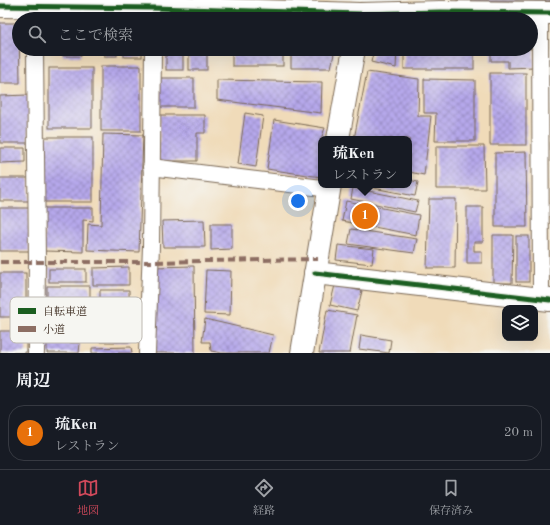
<!DOCTYPE html>
<html lang="ja">
<head>
<meta charset="utf-8">
<style>
  body { margin:0; font-family:"Old Standard TT","Noto Serif JP",serif; background:#242831; color:#f1f3f6 }
  .controls { position:absolute; right:12px; bottom:12px; display:grid; overflow:hidden; border-radius:8px; box-shadow:0 4px 16px #0002 }
  .controls button { width:36px; height:36px; display:grid; place-items:center; padding:0; border:0; border-bottom:1px solid #363941; background:#171b24; color:#f1f3f6; font:20px sans-serif }
  .you { position:absolute; left:298px; top:201px; width:14px; height:14px; margin:-10px; border:3px solid #fff; border-radius:50%; background:#1a73e8; box-shadow:0 0 0 6px #1a73e833 }
  .badge { display:grid; place-items:center; width:26px; height:26px; border-radius:50%; background:#d1495b; color:#fff; font-size:13px; font-weight:700 }
  .pin { position:absolute; translate:-50% -50%; border:2px solid #fff; box-shadow:0 1px 4px #0006 }
  .popup { position:absolute; left:318px; top:136px; width:94px; height:52px; box-sizing:border-box; display:grid; place-content:center; border-radius:8px; background:#171b24; filter:drop-shadow(0 1px 3px #0005); font-size:13px; white-space:nowrap; color:#9ea1a6 }
  .popup b { font-size:15px; color:#f1f3f6 }
  .popup::after { content:''; position:absolute; left:50%; top:100%; margin-left:-8px; border:8px solid transparent; border-top-color:#171b24 }
  .list { margin:0; padding:0; list-style:none }
  h2 { display:flex; justify-content:space-between; align-items:center; height:52px; margin:0; padding:0 16px; font-size:17px }
  h2 small { font-size:13px; font-weight:400; color:#9ea1a6 }
  .list li { display:grid; grid-template-columns:26px 1fr auto; gap:12px; align-items:center; box-sizing:border-box; height:56px; margin:0 8px 8px; padding:0 8px; border:1px solid #363941; border-radius:16px }
  .list b { display:block; font-size:15px; white-space:nowrap }
  .list p { margin:0; font-size:13px; white-space:nowrap; color:#9ea1a6 }
  .list em { font-size:13px; font-style:normal; color:#9ea1a6 }
  .icon { flex:none; width:22px; height:22px; fill:none; stroke:currentColor; stroke-width:2; stroke-linecap:round; stroke-linejoin:round }
  .map { position:relative; flex:none; width:550px; height:353px; overflow:hidden }
  .search { position:absolute; background:#171b24; box-shadow:0 4px 16px #0002; left:12px; right:12px; top:12px; height:44px; display:flex; align-items:center; gap:10px; box-sizing:border-box; padding:0 14px; border-radius:22px; color:#9ea1a6; font-size:15px }
  .sheet { height:116px; background:#171b24 }
  nav { display:flex; justify-content:space-around; align-items:center; box-sizing:border-box; height:56px; border-top:1px solid #363941; background:#171b24; font-size:11px; color:#9ea1a6 }
  nav a { display:grid; justify-items:center; gap:2px }
  nav .on { color:#d1495b }
  .map>svg:first-child { display:block }
  .building { fill:url(#building-cross-hatch) }
  .lines { fill:none; stroke-linecap:round; stroke-linejoin:round }
  .lane-casing { stroke:#7a6854; stroke-width:18 }
  .street-casing { stroke:#7a6854; stroke-width:24 }
  .lane { stroke:#fff; stroke-width:16 }
  .street { stroke:#fff; stroke-width:22 }
  .quiet { stroke:#8d6e63; stroke-width:4; stroke-dasharray:8 4; stroke-linecap:butt }
  .cycleway-casing { stroke:#f6f6f2; stroke-width:8 }
  .cycleway { stroke:#1b5e20; stroke-width:5 }
  .key { fill:#f6f6f2; stroke:#beb9b2; stroke-width:1 }
  .key-label { font-size:11px; fill:#3b2a1e }
</style>
</head>
<body>
<div class="map">
<svg width="550" height="353" viewBox="0 0 550 353">
  <defs>
    <pattern id="building-cross-hatch" width="8" height="8" patternUnits="userSpaceOnUse"><rect width="8" height="8" fill="#b6a8eb"/><path d="M0 0l8 8M0 8l8-8" fill="none" stroke="#9589be"/></pattern>
  </defs>
  <rect width="100%" height="100%" fill="#f6f6f2"/>
  <filter id="ink" filterUnits="userSpaceOnUse"><feTurbulence type="fractalNoise" baseFrequency=".025" numOctaves="2"/><feDisplacementMap in="SourceGraphic" scale="8" xChannelSelector="R" yChannelSelector="G"/><feConvolveMatrix kernelMatrix="1 2 1 2 8 2 1 2 1" color-interpolation-filters="sRGB"/></filter>
  <filter id="wash" filterUnits="userSpaceOnUse"><feTurbulence type="fractalNoise" baseFrequency=".012" numOctaves="4" result="noise"/><feDisplacementMap in="SourceGraphic" scale="16" xChannelSelector="R" yChannelSelector="G"/><feGaussianBlur stdDeviation="0.9" result="paint"/><feColorMatrix in="noise" values="0 0 0 0 0 0 0 0 0 0 0 0 0 0 0 0 0 1.4 0 .05"/><feComposite in="paint" operator="in"/></filter>
  <g filter="url(#wash)">
    <rect width="100%" height="100%" fill="#f0dbb9"/>
    <g id="blocks">
      <g class="building">
        <rect x="457" y="0" width="93" height="4"/>
        <polygon points="531,22 533,22 534,67 508,68 508,61 491,61 491,49 531,49"/>
        <polygon points="0,23 19,23 20,83 0,83"/>
        <rect x="63" y="49" width="18" height="7"/>
        <rect x="104" y="49" width="13" height="7"/>
        <rect x="124" y="49" width="18" height="8"/>
        <rect x="166" y="49" width="17" height="21"/>
        <rect x="189" y="49" width="18" height="21"/>
        <rect x="211" y="49" width="13" height="2"/>
        <rect x="232" y="49" width="51" height="17"/>
        <polygon points="291,49 335,49 331,68 291,68"/>
        <polygon points="374,49 397,49 396,68 371,62"/>
        <rect x="404" y="49" width="70" height="20"/>
        <rect x="101" y="66" width="40" height="65"/>
        <rect x="49" y="68" width="43" height="60"/>
        <polygon points="367,72 419,79 418,116 431,116 424,175 409,172 409,139 354,139"/>
        <rect x="490" y="73" width="36" height="72"/>
        <rect x="160" y="78" width="34" height="29"/>
        <polygon points="424,79 475,80 475,141 435,141 436,113 424,113"/>
        <polygon points="217,80 322,82 321,113 217,100"/>
        <polygon points="28,95 28,143 0,143 0,96"/>
        <polygon points="245,113 263,116 256,167 238,164"/>
        <polygon points="160,115 205,115 205,133 197,133 197,161 159,161"/>
        <polygon points="274,120 325,128 321,139 321,177 267,169"/>
        <polygon points="103,134 143,135 139,252 87,250 88,224 101,225"/>
        <rect x="43" y="137" width="50" height="65"/>
        <polygon points="436,146 484,146 485,189 436,189"/>
        <polygon points="0,148 25,148 25,162 0,163"/>
        <polygon points="526,152 527,227 495,227 495,153"/>
        <rect x="0" y="178" width="29" height="23"/>
        <polygon points="409,180 418,182 415,196 363,186 409,185"/>
        <polygon points="353,188 418,201 415,212 351,199"/>
        <polygon points="429,199 456,199 455,268 427,268"/>
        <polygon points="346,201 419,215 416,235 342,221"/>
        <polygon points="467,207 483,207 483,242 474,242 474,251 482,251 482,263 467,263"/>
        <rect x="0" y="208" width="29" height="43"/>
        <polygon points="44,208 93,208 93,221 83,220 83,252 44,251"/>
        <polygon points="204,220 205,247 163,247 162,221"/>
        <polygon points="211,224 232,224 232,249 211,250"/>
        <polygon points="351,229 417,239 414,253 348,244"/>
        <polygon points="493,235 513,235 512,283 493,283"/>
        <rect x="516" y="236" width="13" height="46"/>
        <polygon points="338,245 374,249 372,264 336,260"/>
        <polygon points="194,266 195,353 155,353 154,267"/>
        <polygon points="129,267 129,285 93,285 93,268"/>
        <rect x="49" y="269" width="37" height="13"/>
        <polygon points="206,270 231,271 230,315 204,314"/>
        <rect x="0" y="273" width="26" height="44"/>
        <polygon points="335,285 362,291 357,311 330,305"/>
        <rect x="47" y="286" width="43" height="51"/>
        <polygon points="100,290 129,290 130,342 100,342"/>
        <polygon points="327,310 357,315 350,353 319,353"/>
        <polygon points="205,319 273,335 269,353 222,353 211,351 210,342 202,342"/>
        <rect x="0" y="331" width="26" height="22"/>
        <polygon points="361,335 391,340 389,353 359,349"/>
        <polygon points="47,342 80,343 79,353 47,353"/>
        <polygon points="131,347 132,353 92,353 92,348"/>
      </g>
    </g>
  </g>
  <g filter="url(#ink)">
    <use href="#blocks" fill-opacity="0" stroke="#7a6854" stroke-width="1"/>
    <g class="lines">
      <defs>
        <g id="lane">
          <polyline points="540,13 541,299"/>
          <polyline points="35,49 37,261 36,353"/>
          <polyline points="151,167 330,189"/>
          <polyline points="147,353 151,246 153,49"/>
        </g>
        <g id="street">
          <polyline points="0,6 153,8 360,14 440,12 550,13"/>
          <polyline points="338,139 354,49"/>
          <polyline points="315,273 550,300"/>
          <polyline points="302,353 330,185"/>
        </g>
      </defs>
      <use href="#lane" class="lane-casing"/>
      <use href="#street" class="street-casing"/>
      <use href="#lane" class="lane"/>
      <use href="#street" class="street"/>
      <polyline class="quiet" points="0,262 149,262 318,259"/>
      <defs>
        <g id="cycleway">
          <polyline points="0,6 153,8 360,14 440,12 550,13"/>
          <polyline points="315,273 550,300"/>
        </g>
      </defs>
      <use href="#cycleway" class="cycleway-casing"/>
      <use href="#cycleway" class="cycleway"/>
    </g>
  </g>
  <rect x="10" y="297" width="132" height="46" rx="6" class="key"/>
  <rect x="18" y="308" width="18" height="6" fill="#1b5e20"/>
  <rect x="18" y="326" width="18" height="6" fill="#8d6e63"/>
  <g class="key-label">
    <text x="43" y="315">自転車道</text>
    <text x="43" y="333">小道</text>
  </g>
</svg>
<div class="controls">
<button><svg class="icon" aria-label="layers" viewBox="0 0 24 24"><path d="M12 4l9 5-9 5-9-5zM3 14l9 5 9-5"/></svg></button>
</div>
<div class="you"></div>
<div class="pin badge" style="left:365px;top:216px;background:#e8710a">1</div>
<div class="popup"><b>琉Ken</b>レストラン</div>
<div class="search"><svg class="icon" aria-label="search" viewBox="0 0 24 24"><circle cx="10" cy="10" r="6"/><path d="M15 15l6 6"/></svg>ここで検索</div>
</div>
<section class="sheet">
<h2>周辺<small></small></h2>
<ul class="list">
<li><span class="badge" style="background:#e8710a">1</span><div><b>琉Ken</b><p>レストラン</p></div><em>20 m</em></li>
</ul>
</section>
<nav>
<a class="on"><svg class="icon" aria-label="map" viewBox="0 0 24 24"><path d="M3 6l6-2 6 2 6-2v14l-6 2-6-2-6 2zM9 4v14M15 6v14"/></svg>地図</a>
<a><svg class="icon" aria-label="directions" viewBox="0 0 24 24"><path d="M12 3l9 9-9 9-9-9zM9 14v-3h6M13 9l2 2-2 2"/></svg>経路</a>
<a><svg class="icon" aria-label="saved" viewBox="0 0 24 24"><path d="M7 4h10v16l-5-4-5 4z"/></svg>保存済み</a>
</nav>
</body>
</html>
